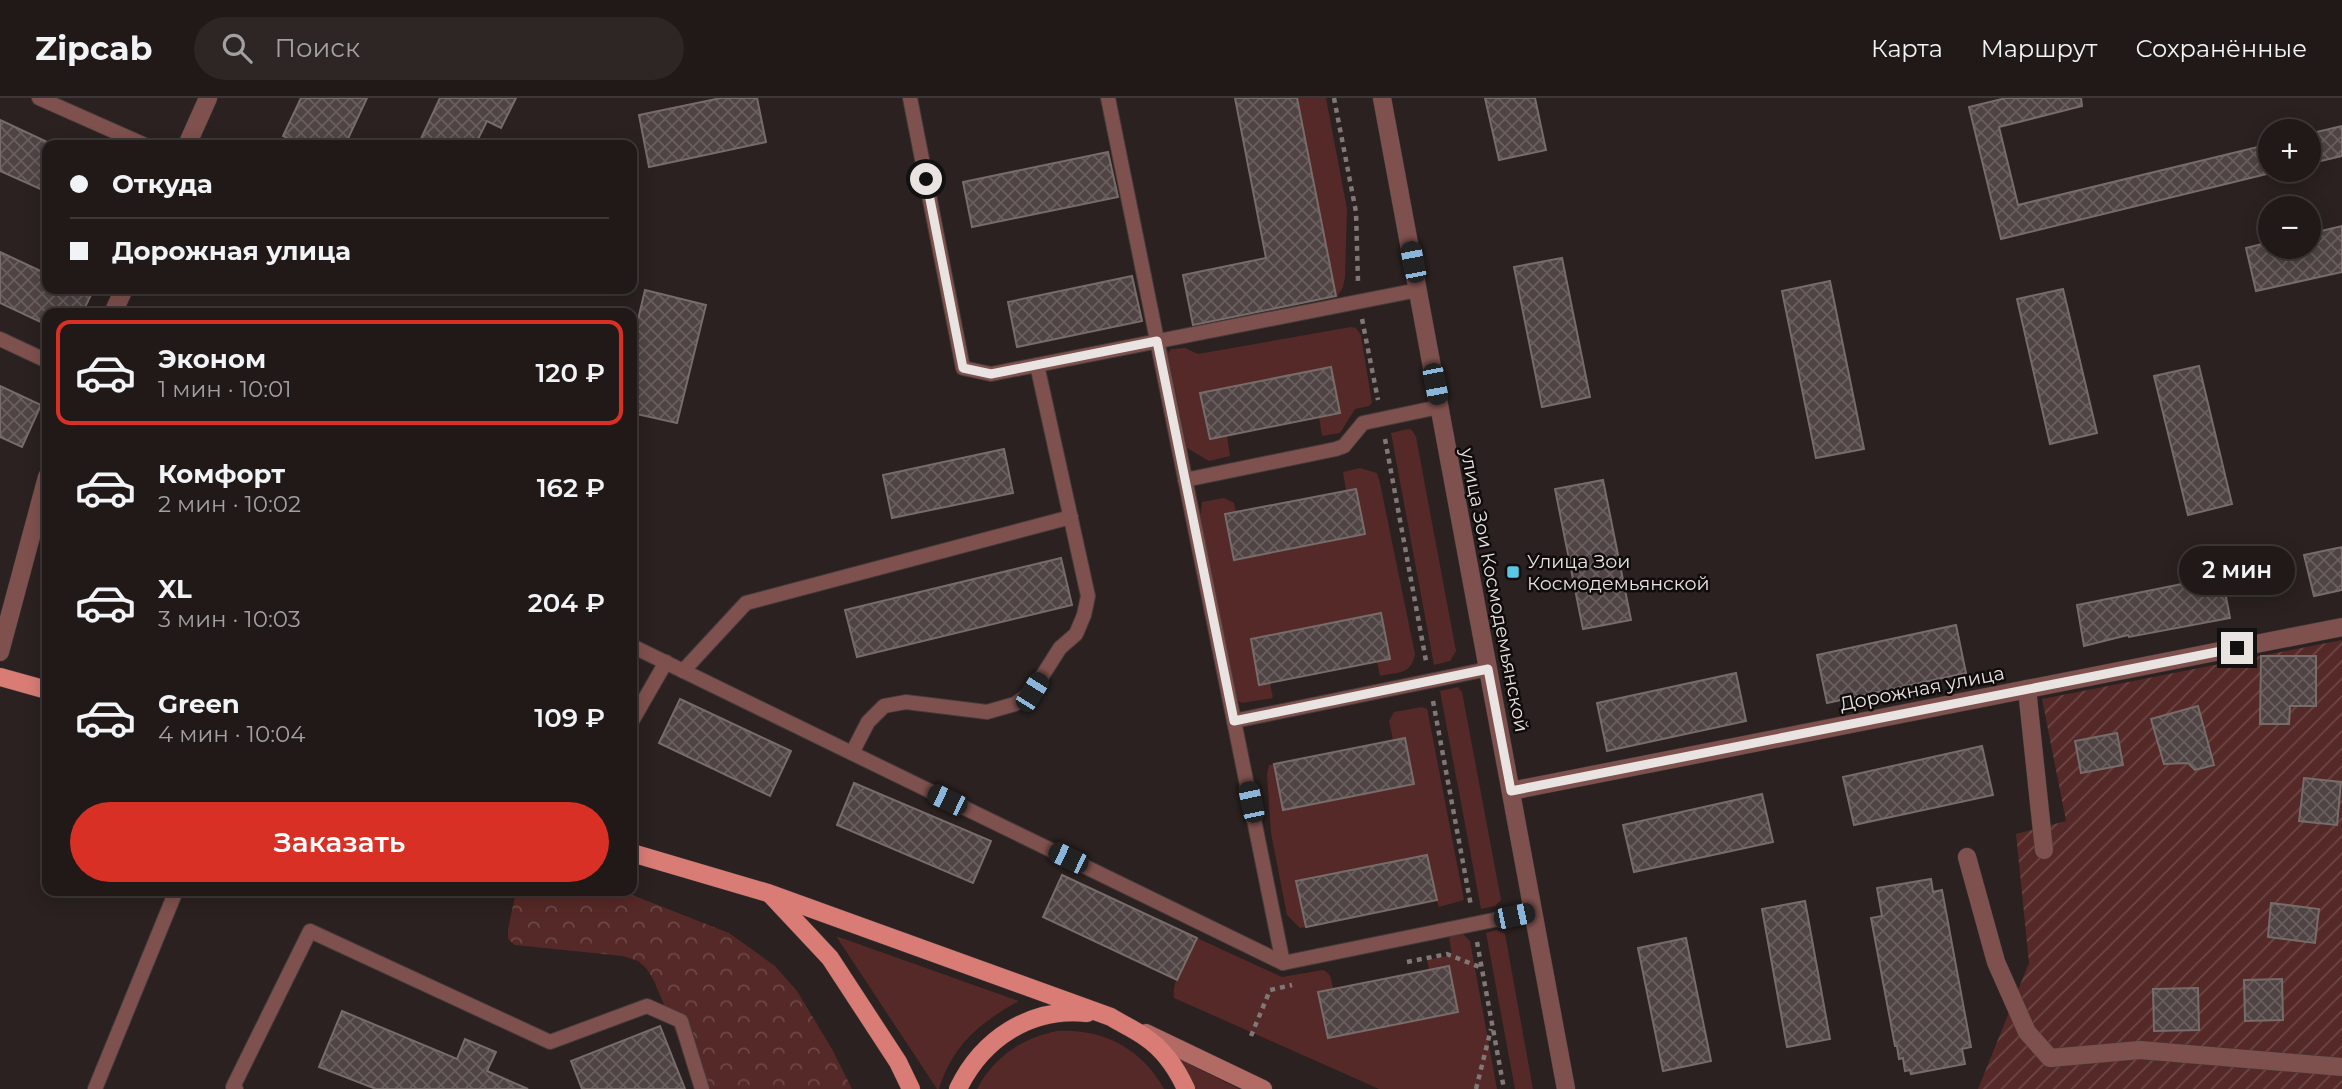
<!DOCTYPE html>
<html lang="ru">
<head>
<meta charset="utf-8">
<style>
  :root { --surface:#201918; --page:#2d2625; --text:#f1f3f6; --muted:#a2a0a2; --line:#3d3837; --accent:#d93025 }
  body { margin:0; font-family:Montserrat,sans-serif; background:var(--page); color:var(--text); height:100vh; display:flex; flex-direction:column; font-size:26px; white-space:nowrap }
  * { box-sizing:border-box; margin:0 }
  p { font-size:23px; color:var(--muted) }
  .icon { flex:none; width:38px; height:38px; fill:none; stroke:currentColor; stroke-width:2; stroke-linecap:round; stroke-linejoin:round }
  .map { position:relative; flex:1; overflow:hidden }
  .details { position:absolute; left:42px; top:210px; width:595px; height:588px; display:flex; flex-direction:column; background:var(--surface); border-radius:14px; box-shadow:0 4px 18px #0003,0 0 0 2px var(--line) }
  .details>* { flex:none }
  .hud { position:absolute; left:42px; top:42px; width:595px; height:154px; border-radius:14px; box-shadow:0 4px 18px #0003,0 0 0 2px var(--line); display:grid; align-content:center; height:154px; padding:0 28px; background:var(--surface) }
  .tools { position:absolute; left:2258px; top:21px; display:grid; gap:14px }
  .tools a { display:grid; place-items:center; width:63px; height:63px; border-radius:50%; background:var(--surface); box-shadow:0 4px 18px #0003,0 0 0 2px var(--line); font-size:35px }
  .end { position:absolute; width:32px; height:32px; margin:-16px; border:9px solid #e9e3e2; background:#111; box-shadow:0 0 0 4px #111 }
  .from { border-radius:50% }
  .bubble { position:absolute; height:49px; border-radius:24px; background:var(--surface); box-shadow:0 4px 18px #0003,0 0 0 2px var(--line); font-size:23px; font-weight:600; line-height:49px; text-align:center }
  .car { position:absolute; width:21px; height:42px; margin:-21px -10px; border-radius:9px; box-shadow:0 0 5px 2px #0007; background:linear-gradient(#222 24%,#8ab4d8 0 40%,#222 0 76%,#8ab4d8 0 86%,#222 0) }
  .hud b { display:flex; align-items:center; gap:24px; height:66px; font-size:26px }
  .hud b+b { border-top:2px solid var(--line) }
  .hud i { width:18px; height:18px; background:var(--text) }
  ul { padding:12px 0 0; list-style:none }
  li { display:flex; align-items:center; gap:21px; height:105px; margin:0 14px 10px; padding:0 14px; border:4px solid transparent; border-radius:14px }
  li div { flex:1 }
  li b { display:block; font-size:26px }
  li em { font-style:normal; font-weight:600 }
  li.selected { border-color:var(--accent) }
  li>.icon { width:63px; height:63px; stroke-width:1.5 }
  .cta { display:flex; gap:14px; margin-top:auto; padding:14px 28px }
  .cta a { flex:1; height:80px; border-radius:42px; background:var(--accent); color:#fff; font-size:28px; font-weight:600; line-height:80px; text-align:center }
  header { display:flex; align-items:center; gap:42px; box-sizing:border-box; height:98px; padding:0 35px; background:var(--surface); border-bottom:2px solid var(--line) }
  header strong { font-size:33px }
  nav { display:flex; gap:38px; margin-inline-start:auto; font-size:24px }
  .search { width:490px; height:63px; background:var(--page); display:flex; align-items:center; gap:18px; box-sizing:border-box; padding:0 24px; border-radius:38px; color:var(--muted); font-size:26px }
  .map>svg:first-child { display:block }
  .grass { fill:#552927 }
  .forest { fill:url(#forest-crowns) }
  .garden { fill:url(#garden-furrows) }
  .building { fill:url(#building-cross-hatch); stroke:#786c6b; stroke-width:2 }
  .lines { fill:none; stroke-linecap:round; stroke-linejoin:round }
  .service-casing { stroke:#453c3b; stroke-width:16 }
  .minor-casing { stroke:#453c3b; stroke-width:19 }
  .tertiary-casing { stroke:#453c3b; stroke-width:19 }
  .secondary-casing { stroke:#453c3b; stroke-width:19 }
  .primary-casing { stroke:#453c3b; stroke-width:19 }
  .path { stroke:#7f7877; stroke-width:4.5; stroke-dasharray:5 5; stroke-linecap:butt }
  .service { stroke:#7f514e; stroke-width:14 }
  .minor { stroke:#7f514e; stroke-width:18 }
  .tertiary { stroke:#7f514e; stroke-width:18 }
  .secondary { stroke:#b26a65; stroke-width:18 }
  .primary { stroke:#da7c76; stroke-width:18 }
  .route { stroke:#e9e3e2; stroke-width:9 }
  .poi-dot { fill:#58c8e4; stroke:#100c0b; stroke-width:2.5 }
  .labels { text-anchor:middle; stroke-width:5; stroke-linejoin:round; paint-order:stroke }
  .poi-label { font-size:19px; fill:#e9e3e2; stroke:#100c0b; text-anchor:start }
  .street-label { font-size:19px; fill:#e9e3e2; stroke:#100c0b }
</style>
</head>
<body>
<header>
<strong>Zipcab</strong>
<div class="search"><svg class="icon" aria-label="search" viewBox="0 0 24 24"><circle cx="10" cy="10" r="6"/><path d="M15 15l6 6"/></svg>Поиск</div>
<nav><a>Карта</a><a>Маршрут</a><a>Сохранённые</a></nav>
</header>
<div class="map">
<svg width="2342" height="991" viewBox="0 0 2342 991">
  <defs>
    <pattern id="forest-crowns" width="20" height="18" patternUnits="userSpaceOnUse" patternTransform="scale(1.75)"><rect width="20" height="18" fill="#552927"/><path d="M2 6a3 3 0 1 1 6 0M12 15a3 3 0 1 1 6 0" fill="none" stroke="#6d4846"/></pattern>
    <pattern id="garden-furrows" width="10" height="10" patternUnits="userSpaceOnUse" patternTransform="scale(1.75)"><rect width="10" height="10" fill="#552927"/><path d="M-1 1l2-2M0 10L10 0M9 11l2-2" fill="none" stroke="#6d4846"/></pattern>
    <pattern id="building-cross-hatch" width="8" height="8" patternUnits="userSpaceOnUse" patternTransform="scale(1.75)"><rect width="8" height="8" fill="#4f4443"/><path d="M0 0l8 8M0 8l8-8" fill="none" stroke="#685f5e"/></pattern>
  </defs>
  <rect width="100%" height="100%" fill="#2a2120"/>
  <g class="grass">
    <polygon points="1297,0 1326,0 1347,111 1345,179 1343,189 1337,199"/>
    <polygon points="1351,229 1356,230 1361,237 1372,305 1369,308 1355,311 1340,335 1322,338 1319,319 1340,314 1331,269 1201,295 1210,340 1227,337 1230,358 1209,363 1187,350 1168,256 1171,251 1185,250 1198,256"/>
    <polygon points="1408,331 1412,332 1416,339 1456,553 1450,563 1434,567 1391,335"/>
    <path d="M1360,370l17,5 3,10 35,171c-4,21 -17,18 -35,22l-3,-14 13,-3 -9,-46 -130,26 8,46 11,-2 3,15 -31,5 -5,-3 -2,-7 -35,-176 2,-15 22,-4 10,5 2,9 -11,3 10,45 130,-26 -9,-45 -10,1 -3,-18z"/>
    <polygon points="1458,589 1462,594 1501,802 1495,808 1481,811 1440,593"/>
    <polygon points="1422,609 1427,611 1428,615 1464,802 1439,809 1438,807 1427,757 1296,783 1305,829 1300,830 1287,817 1271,735 1267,676 1269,667 1274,666 1284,712 1414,686 1405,640 1393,642 1389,623 1394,614"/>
    <polygon points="1497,832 1505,836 1533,991 1515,991 1486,835"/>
    <path d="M1463,836l7,7 27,148h-118l-205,-91c-3,-19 15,-43 23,-60l85,39 41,-7c8,3 9,10 10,19l-15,4 10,45 130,-26 -9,-45 -20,3 -2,-10 25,-5 -3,-18z"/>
    <path d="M836,838l183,65c-40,22 -66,44 -80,88h-2z"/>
    <path d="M1057,933c46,-3 85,18 107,58h-187c17,-32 45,-51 80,-58z"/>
    <polygon points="1179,961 1239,991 1194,991"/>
  </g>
  <polygon class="forest" points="516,793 622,793 729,835 775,868 797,893 832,951 852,991 700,991 654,883 647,871 638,863 623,858 515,847 508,841 508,832"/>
  <polygon class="garden" points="2342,542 2342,991 1978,991 2029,865 2016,736 2066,723 2042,601"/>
  <g class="building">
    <polygon points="301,0 367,0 345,47 303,47 283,38"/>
    <polygon points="440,0 516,0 501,30 487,23 475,47 418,47"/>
    <polygon points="721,0 757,0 766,44 649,69 639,17"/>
    <polygon points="1235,0 1297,0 1336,198 1193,227 1183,177 1266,160"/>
    <polygon points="1485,0 1535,0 1546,52 1499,62"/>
    <polygon points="2006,0 2081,0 2082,8 1999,29 2018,107 2270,46 2270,72 2283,72 2001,141 1969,9"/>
    <polygon points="0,22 47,44 47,94 0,73"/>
    <polygon points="2342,28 2342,58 2308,66 2308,36"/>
    <polygon points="1108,54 1118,99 972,129 963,84"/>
    <polygon points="2342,128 2342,174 2256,193 2246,150 2270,144 2270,149 2308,149 2308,136"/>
    <polygon points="0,154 47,176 47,191 78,191 91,197 82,215 47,215 47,227 0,205"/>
    <polygon points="1562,160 1590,299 1542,309 1514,169"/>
    <polygon points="1132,178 1142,223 1017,249 1008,204"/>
    <polygon points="1830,183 1864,351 1816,360 1782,193"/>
    <polygon points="2063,191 2097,335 2050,346 2017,201"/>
    <polygon points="645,192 706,207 677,325 632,315 632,247"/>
    <polygon points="2199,268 2232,406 2188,417 2154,278"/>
    <polygon points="1331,269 1340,315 1210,341 1200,295"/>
    <polygon points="0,288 41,307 22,349 0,339"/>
    <polygon points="1004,351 1013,395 892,420 883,377"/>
    <polygon points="1603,382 1631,522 1583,531 1555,391"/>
    <polygon points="1356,391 1365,436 1234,462 1225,416"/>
    <polygon points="2342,449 2342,492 2314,498 2304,457"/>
    <polygon points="1061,460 1072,507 857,559 845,512"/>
    <polygon points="2222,478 2230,520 2129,539 2128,537 2084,548 2077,507"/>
    <polygon points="1381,515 1390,561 1259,587 1251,541"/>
    <polygon points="1956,527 1966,575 1827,605 1817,557"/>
    <polygon points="2261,558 2316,558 2316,608 2290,608 2289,626 2260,626"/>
    <polygon points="1736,575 1746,623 1607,653 1597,605"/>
    <polygon points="680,601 791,653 770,698 659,645"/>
    <polygon points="2198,608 2214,667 2195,672 2188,665 2164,666 2151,621"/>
    <polygon points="2117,635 2123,667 2081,675 2075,643"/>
    <polygon points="1405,640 1414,686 1283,712 1274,666"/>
    <polygon points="1982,648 1993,697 1854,727 1843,679"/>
    <polygon points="2304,680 2341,684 2337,727 2299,723"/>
    <polygon points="854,685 991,743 973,785 837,727"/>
    <polygon points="1762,696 1773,744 1634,774 1623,727"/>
    <polygon points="1427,757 1437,802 1306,829 1296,783"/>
    <polygon points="1062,777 1197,840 1177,882 1043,819"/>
    <polygon points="1931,781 1933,794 1942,792 1971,949 1962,951 1965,966 1911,976 1910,972 1905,973 1903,960 1899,961 1897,948 1895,948 1871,820 1882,818 1877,790"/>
    <polygon points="1805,803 1830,941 1787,949 1762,811"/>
    <polygon points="2271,805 2319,811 2315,845 2268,839"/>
    <polygon points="1686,840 1711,963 1663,973 1638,850"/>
    <polygon points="1449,868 1458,914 1328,940 1318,894"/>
    <polygon points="2282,881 2283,922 2245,923 2244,882"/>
    <polygon points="2198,890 2199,932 2154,933 2153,891"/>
    <polygon points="342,913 457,961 465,941 496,954 487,973 528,991 376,991 319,969"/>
    <polygon points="660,928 685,991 582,991 571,963"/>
  </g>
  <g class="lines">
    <defs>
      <g id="service">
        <polyline points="39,0 145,47"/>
        <polyline points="910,0 963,270 991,276 1418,192"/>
        <polyline points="1108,0 1283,865"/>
        <polyline points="0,241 47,263"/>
        <polyline points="1185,382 1336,351 1344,348 1363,325 1439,309"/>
        <polyline points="632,548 1283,865 1533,814"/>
        <polyline points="683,573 746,505 1071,419"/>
        <polyline points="632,623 666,564"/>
        <polyline points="1234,623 1488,571"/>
        <polyline points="852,655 868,624 884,608 906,604 987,614 1015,606 1032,594 1060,550 1076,536 1084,517 1088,498 1037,267"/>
        <polyline points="95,991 176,793"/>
        <polyline points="236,991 233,989 310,833 550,944 647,908 681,923 702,991"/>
      </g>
      <g id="minor">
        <polyline points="187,47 208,0"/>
        <polyline points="113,215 124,191"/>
        <polyline points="0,554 47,379"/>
        <polyline points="2027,591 2044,752"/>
        <polyline points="1511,693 2342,529"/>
        <polyline points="1967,759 1996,864 2027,934 2050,960 2140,952 2342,969"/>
      </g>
      <polyline id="tertiary" points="1382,0 1566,991"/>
      <polyline id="secondary" points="1146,935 1263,991"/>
      <g id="primary">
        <polyline points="0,579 47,592"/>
        <path d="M632,755l136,40 343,124c11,7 23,12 34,20 18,12 32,32 41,52"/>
        <polyline points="771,797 830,860 898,964 911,991"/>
        <path d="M958,991c24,-50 72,-82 129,-76"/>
      </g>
    </defs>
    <use href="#service" class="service-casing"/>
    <use href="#minor" class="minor-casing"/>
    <use href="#tertiary" class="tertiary-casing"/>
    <use href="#secondary" class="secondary-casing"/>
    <use href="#primary" class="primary-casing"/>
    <g class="path">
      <polyline points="1334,0 1356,114 1358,184"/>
      <polyline points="1362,221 1378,302"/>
      <polyline points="1385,341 1426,563"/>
      <polyline points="1433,603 1471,808"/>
      <polyline points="1477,844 1504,991"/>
      <polyline points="1407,864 1447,856 1482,870"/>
      <polyline points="1251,938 1270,892 1292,887"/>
      <polyline points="1476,991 1491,931"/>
    </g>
    <use href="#service" class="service"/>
    <use href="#minor" class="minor"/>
    <use href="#tertiary" class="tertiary"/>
    <use href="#secondary" class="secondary"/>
    <use href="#primary" class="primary"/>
  </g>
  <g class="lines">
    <polyline class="route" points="926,81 963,270 991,276 1157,243 1234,623 1488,571 1511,693 2237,550"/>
  </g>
  <rect class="poi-dot" x="1506" y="467" width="14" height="14" rx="3.5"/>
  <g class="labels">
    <g class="poi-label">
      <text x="1527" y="470">Улица Зои<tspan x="1527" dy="22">Космодемьянской</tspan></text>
    </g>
    <g class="street-label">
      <text transform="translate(1495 492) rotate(79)" y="7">улица Зои Космодемьянской</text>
      <text transform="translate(1922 590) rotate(-11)" y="7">Дорожная улица</text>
    </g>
  </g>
</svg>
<div class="tools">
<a>+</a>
<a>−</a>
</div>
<i class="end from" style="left:926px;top:81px"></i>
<i class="end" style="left:2237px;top:550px"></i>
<div class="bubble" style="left:2179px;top:448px;width:116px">2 мин</div>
<i class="car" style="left:1413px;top:164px;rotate:349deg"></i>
<i class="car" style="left:1435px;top:286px;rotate:169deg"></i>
<i class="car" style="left:1032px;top:594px;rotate:32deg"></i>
<i class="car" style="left:947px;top:702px;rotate:296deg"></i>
<i class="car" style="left:1251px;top:704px;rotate:348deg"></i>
<i class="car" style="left:1068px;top:760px;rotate:296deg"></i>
<i class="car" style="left:1514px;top:818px;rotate:78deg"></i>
<div class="hud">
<b><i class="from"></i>Откуда</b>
<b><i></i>Дорожная улица</b>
</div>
<section class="details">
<ul>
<li class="selected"><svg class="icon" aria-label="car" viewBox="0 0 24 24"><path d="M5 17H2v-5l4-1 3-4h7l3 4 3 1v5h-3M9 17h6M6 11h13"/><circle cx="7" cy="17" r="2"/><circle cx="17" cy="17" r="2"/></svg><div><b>Эконом</b><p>1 мин · 10:01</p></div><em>120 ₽</em></li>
<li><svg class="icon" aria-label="car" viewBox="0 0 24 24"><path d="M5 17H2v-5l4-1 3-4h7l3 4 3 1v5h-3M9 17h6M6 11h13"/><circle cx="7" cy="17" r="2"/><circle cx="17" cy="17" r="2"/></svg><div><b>Комфорт</b><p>2 мин · 10:02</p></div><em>162 ₽</em></li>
<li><svg class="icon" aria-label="car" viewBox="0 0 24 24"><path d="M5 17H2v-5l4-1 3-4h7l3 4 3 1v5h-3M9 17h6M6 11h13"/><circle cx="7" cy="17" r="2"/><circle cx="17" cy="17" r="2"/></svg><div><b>XL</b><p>3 мин · 10:03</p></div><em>204 ₽</em></li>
<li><svg class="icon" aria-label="car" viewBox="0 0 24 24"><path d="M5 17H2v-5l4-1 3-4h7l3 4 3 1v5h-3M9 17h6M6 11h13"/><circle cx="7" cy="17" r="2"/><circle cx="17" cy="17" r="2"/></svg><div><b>Green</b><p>4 мин · 10:04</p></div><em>109 ₽</em></li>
</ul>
<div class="cta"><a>Заказать</a></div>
</section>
</div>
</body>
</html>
